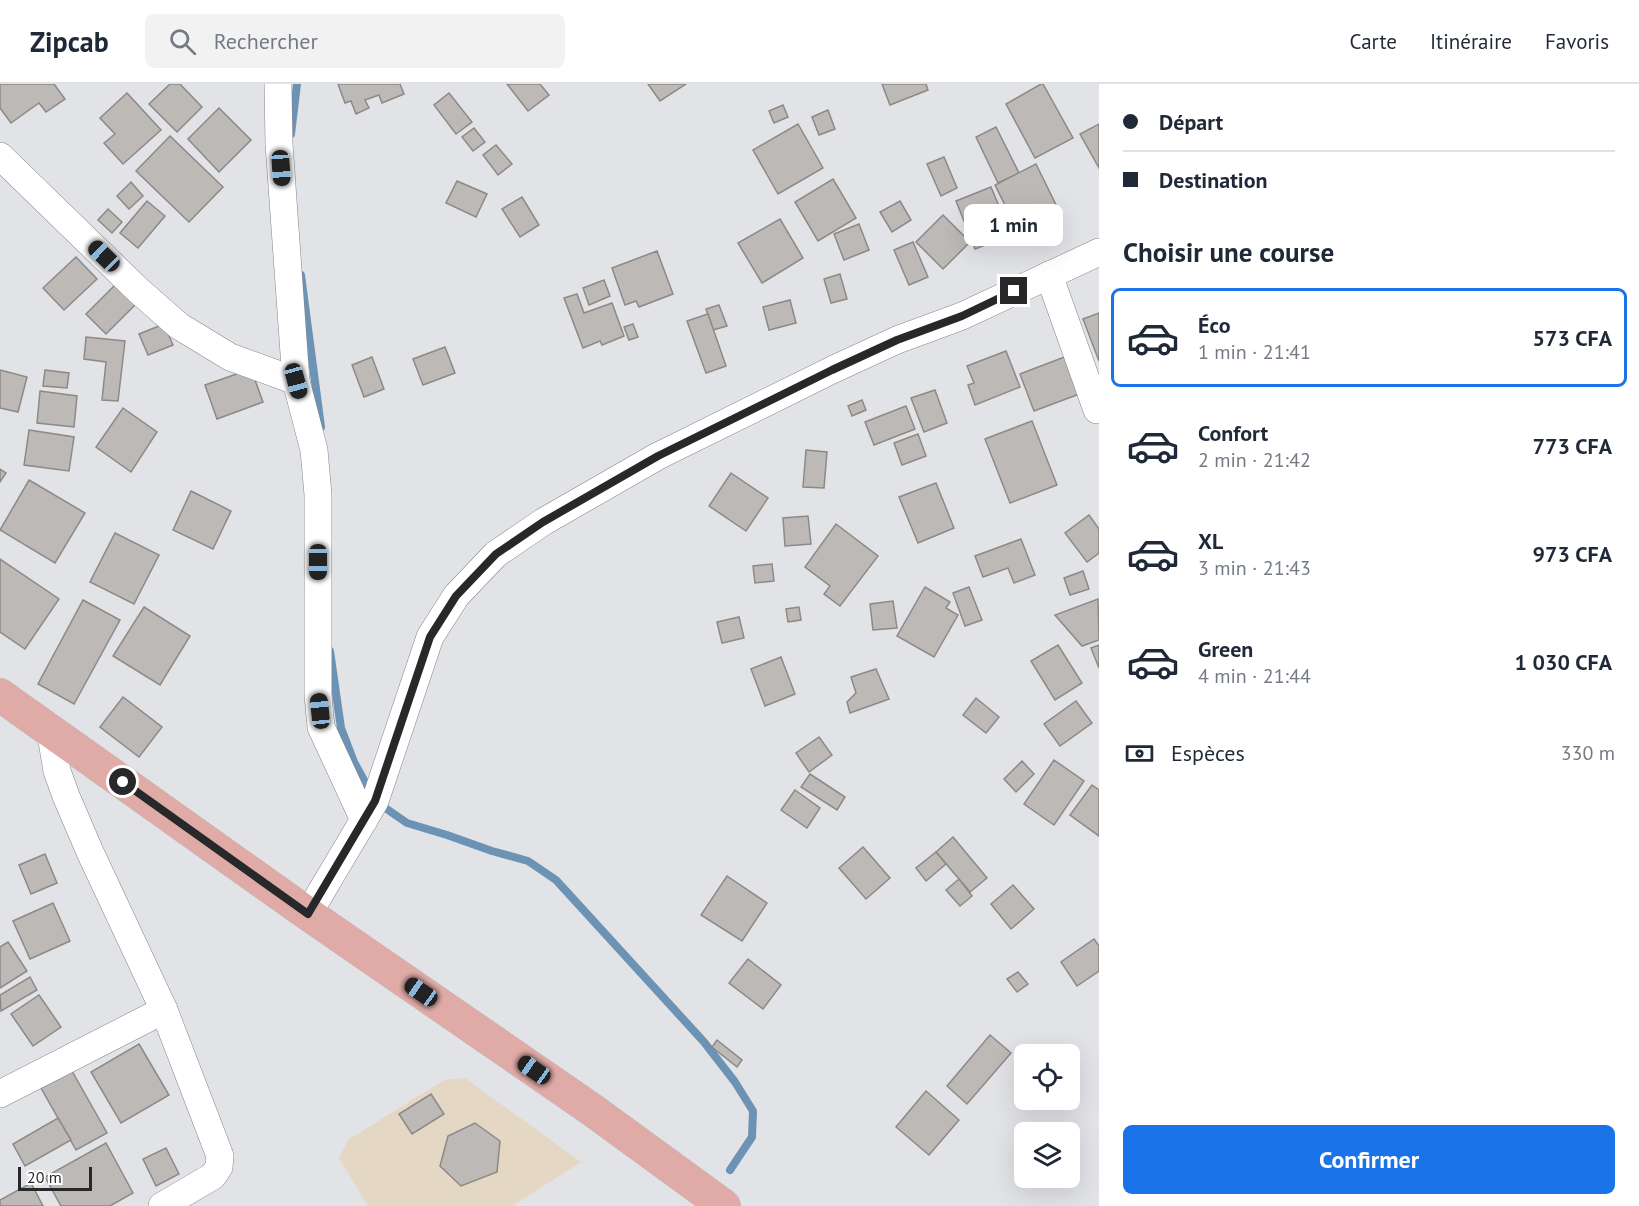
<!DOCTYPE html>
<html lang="fr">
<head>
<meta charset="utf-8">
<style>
  :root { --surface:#fff; --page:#f2f2f3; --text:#1f2937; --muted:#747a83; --line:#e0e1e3; --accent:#1a73e8 }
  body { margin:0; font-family:"PT Sans",sans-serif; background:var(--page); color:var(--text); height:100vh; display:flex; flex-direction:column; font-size:22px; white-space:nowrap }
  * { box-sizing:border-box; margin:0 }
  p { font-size:20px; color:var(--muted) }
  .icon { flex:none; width:33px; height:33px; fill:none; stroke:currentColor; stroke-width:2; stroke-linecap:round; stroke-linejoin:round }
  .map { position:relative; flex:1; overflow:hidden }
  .side { display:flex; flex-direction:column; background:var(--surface); width:540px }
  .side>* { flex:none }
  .guide { display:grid; align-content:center; height:132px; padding:0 24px; background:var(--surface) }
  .buttons { position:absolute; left:1014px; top:960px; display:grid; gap:12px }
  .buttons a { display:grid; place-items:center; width:66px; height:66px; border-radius:9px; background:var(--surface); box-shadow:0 6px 24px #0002; font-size:30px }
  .scale { position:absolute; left:18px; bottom:15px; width:74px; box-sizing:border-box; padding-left:6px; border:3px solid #272829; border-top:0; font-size:16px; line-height:21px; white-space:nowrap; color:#272829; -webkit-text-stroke:4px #fff; paint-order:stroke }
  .end { position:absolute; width:27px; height:27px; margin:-14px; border:8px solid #272829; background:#fff; box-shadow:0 0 0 3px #fff }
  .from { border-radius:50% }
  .bubble { position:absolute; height:42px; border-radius:9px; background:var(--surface); box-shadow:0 6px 24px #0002; font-size:20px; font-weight:800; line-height:42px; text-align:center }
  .car { position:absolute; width:18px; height:36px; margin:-18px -9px; border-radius:8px; box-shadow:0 0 4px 2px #0007; background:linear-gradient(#222 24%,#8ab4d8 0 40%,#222 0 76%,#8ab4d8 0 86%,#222 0) }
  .guide b { display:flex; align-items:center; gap:21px; height:57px; font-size:22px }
  .guide b+b { border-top:2px solid var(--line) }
  .guide i { width:15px; height:15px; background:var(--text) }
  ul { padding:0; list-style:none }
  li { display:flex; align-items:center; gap:18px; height:99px; margin:0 12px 9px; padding:0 12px; border:3px solid transparent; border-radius:9px }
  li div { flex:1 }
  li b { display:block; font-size:22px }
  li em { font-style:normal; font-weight:800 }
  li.current { border-color:var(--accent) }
  li>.icon { width:54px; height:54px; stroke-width:1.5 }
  h2 { padding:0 24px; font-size:27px; line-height:72px }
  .pay { display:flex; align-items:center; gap:15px; height:66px; padding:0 24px; font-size:22px }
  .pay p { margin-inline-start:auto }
  .primary-button { display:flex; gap:12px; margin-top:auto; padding:12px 24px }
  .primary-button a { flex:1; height:69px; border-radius:9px; background:var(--accent); color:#fff; font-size:24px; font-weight:800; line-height:69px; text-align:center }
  header { display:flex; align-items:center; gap:36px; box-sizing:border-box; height:84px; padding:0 30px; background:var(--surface); border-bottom:2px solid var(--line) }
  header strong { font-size:28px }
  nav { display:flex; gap:33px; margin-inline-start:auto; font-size:21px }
  .search { width:420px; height:54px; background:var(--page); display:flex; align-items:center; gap:15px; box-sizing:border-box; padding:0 21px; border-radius:9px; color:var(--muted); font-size:22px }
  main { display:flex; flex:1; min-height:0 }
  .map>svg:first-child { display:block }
  .education { fill:#e4d7c4 }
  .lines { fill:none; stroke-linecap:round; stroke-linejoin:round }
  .stream { stroke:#6c92b4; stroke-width:8 }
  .building { fill:#bcb9b6; stroke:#8c8986; stroke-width:1.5 }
  .street-casing { stroke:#85868a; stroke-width:28 }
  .primary-casing { stroke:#bebebf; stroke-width:34 }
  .street { stroke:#fff; stroke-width:27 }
  .primary { stroke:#e0aaa6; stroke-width:33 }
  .route { stroke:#272829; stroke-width:8 }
</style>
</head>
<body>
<header>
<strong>Zipcab</strong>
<div class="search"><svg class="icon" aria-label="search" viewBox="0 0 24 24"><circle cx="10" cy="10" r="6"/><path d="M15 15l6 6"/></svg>Rechercher</div>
<nav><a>Carte</a><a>Itinéraire</a><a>Favoris</a></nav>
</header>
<main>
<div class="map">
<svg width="1099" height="1122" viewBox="0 0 1099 1122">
  <rect width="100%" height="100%" fill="#e2e3e7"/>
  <polygon class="education" points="465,994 581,1078 512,1122 368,1122 339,1074 348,1056 444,996"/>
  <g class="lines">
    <g class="stream">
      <polyline points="291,50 297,0"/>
      <polyline points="301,191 321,343"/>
      <polyline points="330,567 341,644 354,678 371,709"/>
      <polyline points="378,719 407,739 447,751 492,767 528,777 556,796 704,958 735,998 753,1027 752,1053 730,1086"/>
    </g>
  </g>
  <g class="building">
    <polygon points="0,0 54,0 65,15 46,28 39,19 11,39 0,24"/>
    <polygon points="170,0 180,0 202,23 177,48 149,20"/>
    <polygon points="338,0 400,0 404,10 382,19 379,11 365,16 369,24 356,30 351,17 345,19"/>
    <polygon points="507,0 540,0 549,11 528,27"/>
    <polygon points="648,0 686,0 660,17"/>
    <polygon points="882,0 926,0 928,6 890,21"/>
    <polygon points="1041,0 1043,0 1073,54 1035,74 1006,20"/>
    <polygon points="127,9 161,46 123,80 104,59 115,50 100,34"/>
    <polygon points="449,9 472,38 456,50 434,21"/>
    <polygon points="783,21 788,33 774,39 769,27"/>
    <polygon points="219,24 251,56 219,88 188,55"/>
    <polygon points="828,26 835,45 819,51 812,33"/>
    <polygon points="798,40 823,84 778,110 753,66"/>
    <polygon points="1099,40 1099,84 1080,50"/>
    <polygon points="996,43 1019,89 998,99 976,53"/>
    <polygon points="474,44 485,58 473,67 462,53"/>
    <polygon points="170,52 223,103 189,138 136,87"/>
    <polygon points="496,61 512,80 498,91 483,71"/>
    <polygon points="944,73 957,104 941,112 927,80"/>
    <polygon points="1036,80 1060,129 1019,149 995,101"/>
    <polygon points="833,95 856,134 818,157 795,118"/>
    <polygon points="457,97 487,110 476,133 446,119"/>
    <polygon points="131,98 143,112 129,125 117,112"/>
    <polygon points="991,103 1011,151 975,165 956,117"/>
    <polygon points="522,113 539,141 520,153 502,125"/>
    <polygon points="147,117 165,132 138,164 120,149"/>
    <polygon points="900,117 911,136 892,148 880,128"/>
    <polygon points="108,125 122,138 112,149 98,136"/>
    <polygon points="943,131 970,158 943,185 916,158"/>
    <polygon points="780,135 803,174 762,199 738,159"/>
    <polygon points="859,140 869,166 844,176 834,150"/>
    <polygon points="913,158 928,193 909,201 894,166"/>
    <polygon points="657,167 673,210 639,223 636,217 625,221 612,184"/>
    <polygon points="76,173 97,195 64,226 43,204"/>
    <polygon points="840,190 847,215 831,219 824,195"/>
    <polygon points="122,194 142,214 106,250 86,230"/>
    <polygon points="604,196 610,212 589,221 583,204"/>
    <polygon points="577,210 584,229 612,219 624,252 602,261 600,257 583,264 564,214"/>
    <polygon points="790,216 796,239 769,246 763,223"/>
    <polygon points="719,221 727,242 713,246 706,225"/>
    <polygon points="1099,229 1099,277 1083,235"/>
    <polygon points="708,230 726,282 706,289 687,237"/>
    <polygon points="164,240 173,261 148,271 139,250"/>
    <polygon points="633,240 638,253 629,256 624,243"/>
    <polygon points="86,253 125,257 118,317 102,316 106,278 84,275"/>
    <polygon points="445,263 455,289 423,301 413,275"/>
    <polygon points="1006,267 1020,303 975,321 968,301 974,299 967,282"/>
    <polygon points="1067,272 1082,309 1034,327 1020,290"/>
    <polygon points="372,273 384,305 364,313 352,281"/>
    <polygon points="251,285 263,318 217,335 205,301"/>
    <polygon points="0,286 27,293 18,328 0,324"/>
    <polygon points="45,286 69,289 67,304 43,302"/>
    <polygon points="935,306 947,339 924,348 911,314"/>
    <polygon points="40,307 77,312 74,343 37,339"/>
    <polygon points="862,316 866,326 852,332 848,322"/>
    <polygon points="906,322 915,345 874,361 865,338"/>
    <polygon points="123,324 157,348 131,388 96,363"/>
    <polygon points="1032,337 1057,401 1010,419 985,355"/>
    <polygon points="29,346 74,353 69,387 24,381"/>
    <polygon points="918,350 926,372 902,381 894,359"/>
    <polygon points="806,366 827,368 824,404 803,403"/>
    <polygon points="0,385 6,389 0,398"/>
    <polygon points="731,389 768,414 746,447 709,422"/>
    <polygon points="29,396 85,429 55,479 0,446"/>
    <polygon points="936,399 954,444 918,459 899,413"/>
    <polygon points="191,407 231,427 213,465 173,446"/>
    <polygon points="1089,431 1099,445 1099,469 1087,478 1065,449"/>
    <polygon points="808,432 811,460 785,462 783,434"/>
    <polygon points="836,440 878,472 840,522 824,510 830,502 805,483"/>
    <polygon points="115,449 159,471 134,520 90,498"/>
    <polygon points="1021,455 1035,491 1014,499 1008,484 983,493 975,472"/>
    <polygon points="0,475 59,515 25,565 0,548"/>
    <polygon points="772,480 774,497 755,499 753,482"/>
    <polygon points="1083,487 1089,505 1070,511 1064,494"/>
    <polygon points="925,503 950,518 946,524 958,531 934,573 897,552"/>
    <polygon points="969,503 982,536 965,542 953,509"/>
    <polygon points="1098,515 1099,556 1082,562 1055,531"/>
    <polygon points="83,516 120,536 74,620 38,600"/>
    <polygon points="893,517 897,544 873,546 870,520"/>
    <polygon points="144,523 190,552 160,601 113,572"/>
    <polygon points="799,523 801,536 788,538 786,525"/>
    <polygon points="739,533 744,554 722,559 717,538"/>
    <polygon points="1058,561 1082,599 1055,616 1031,577"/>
    <polygon points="1099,561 1099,584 1091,564"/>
    <polygon points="781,573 795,610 765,622 751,585"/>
    <polygon points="876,585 889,615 850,629 847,618 856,609 851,593"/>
    <polygon points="123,613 162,643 139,673 100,643"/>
    <polygon points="976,614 999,633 986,649 963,631"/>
    <polygon points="1076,617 1092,639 1060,662 1044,640"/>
    <polygon points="819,653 832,671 809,688 796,669"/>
    <polygon points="1054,676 1084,697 1054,741 1024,720"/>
    <polygon points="1022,677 1034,690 1016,708 1004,695"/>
    <polygon points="810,690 845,713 837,726 801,703"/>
    <polygon points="1092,701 1099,706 1099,752 1070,731"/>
    <polygon points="795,706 820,724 807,744 781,726"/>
    <polygon points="953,753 987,794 970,808 936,768"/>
    <polygon points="863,763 890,794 866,815 839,784"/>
    <polygon points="936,768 946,780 926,797 916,784"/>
    <polygon points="45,770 57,799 31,810 19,781"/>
    <polygon points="727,792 767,819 742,857 701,831"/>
    <polygon points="959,795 972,812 960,822 946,806"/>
    <polygon points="1013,801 1034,825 1011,845 991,820"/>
    <polygon points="53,819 70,857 30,875 13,837"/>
    <polygon points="1094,855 1099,862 1099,887 1077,902 1061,878"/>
    <polygon points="8,858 27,887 0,904 0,863"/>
    <polygon points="748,875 781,901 763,925 729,899"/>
    <polygon points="1018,888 1028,900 1017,908 1007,895"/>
    <polygon points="30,893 37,906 1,927 0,911"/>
    <polygon points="39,911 61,943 33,962 11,930"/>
    <polygon points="990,951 1011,969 967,1020 947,1002"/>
    <polygon points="717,956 742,976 737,983 712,963"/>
    <polygon points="139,960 169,1011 121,1039 91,988"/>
    <polygon points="72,987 107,1049 76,1066 41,1004"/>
    <polygon points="926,1007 959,1036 929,1071 896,1043"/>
    <polygon points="431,1010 444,1030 412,1050 399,1030"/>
    <polygon points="58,1034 71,1056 25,1082 13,1060"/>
    <polygon points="475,1039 500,1057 497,1088 461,1102 440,1082 448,1052"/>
    <polygon points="106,1059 133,1109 110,1122 61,1122 45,1093"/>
    <polygon points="166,1064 179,1090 156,1102 143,1075"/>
    <polygon points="31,1099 43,1122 0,1122 0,1116"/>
  </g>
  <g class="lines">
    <defs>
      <g id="street">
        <polyline points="278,0 279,60 296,297 314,366 318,411 318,611 321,643 364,736"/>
        <polyline points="0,72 138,206 179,242 230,273 296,297"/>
        <polyline points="1049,191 1097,326"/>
        <polyline points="50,645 57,687 66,712 90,768 164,926 220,1072 219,1083 213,1092 162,1122"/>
        <polyline points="308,830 375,717 430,553 456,512 496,470 543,438 658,372 832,286 897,256 962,232 1099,168"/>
        <polyline points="0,1010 164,926"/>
      </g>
      <polyline id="primary" points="0,611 308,830 591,1025 724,1122"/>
    </defs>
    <use href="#street" class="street-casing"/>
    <use href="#primary" class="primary-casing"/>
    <use href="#street" class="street"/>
    <use href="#primary" class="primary"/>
  </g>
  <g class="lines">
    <polyline class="route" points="123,698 308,830 375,717 430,553 456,512 496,470 543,438 658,372 832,286 897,256 962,232 1014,207"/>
  </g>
</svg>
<div class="buttons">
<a><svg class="icon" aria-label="locate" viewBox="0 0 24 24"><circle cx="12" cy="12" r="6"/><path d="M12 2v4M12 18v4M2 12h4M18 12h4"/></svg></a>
<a><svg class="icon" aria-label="layers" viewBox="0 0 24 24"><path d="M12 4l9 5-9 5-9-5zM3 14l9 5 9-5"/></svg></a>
</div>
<div class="scale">20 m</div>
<i class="end from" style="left:123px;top:698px"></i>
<i class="end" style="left:1014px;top:207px"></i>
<div class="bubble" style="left:964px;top:120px;width:99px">1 min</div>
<i class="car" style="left:281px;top:84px;rotate:176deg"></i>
<i class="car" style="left:104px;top:172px;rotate:314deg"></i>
<i class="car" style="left:296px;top:297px;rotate:165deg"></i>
<i class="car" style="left:318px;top:478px;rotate:180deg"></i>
<i class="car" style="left:320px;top:627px;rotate:354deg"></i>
<i class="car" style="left:421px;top:908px;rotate:305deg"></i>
<i class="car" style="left:534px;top:986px;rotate:305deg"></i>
</div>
<section class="side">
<div class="guide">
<b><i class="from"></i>Départ</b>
<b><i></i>Destination</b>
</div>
<h2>Choisir une course</h2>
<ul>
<li class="current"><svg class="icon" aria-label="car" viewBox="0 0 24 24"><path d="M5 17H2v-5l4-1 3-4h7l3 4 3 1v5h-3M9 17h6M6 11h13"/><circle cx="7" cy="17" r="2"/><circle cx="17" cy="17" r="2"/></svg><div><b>Éco</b><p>1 min · 21:41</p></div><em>573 CFA</em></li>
<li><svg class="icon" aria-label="car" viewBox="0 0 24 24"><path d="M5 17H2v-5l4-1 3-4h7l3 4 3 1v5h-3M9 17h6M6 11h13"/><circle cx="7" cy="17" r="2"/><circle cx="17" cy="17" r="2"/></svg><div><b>Confort</b><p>2 min · 21:42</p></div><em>773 CFA</em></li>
<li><svg class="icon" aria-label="car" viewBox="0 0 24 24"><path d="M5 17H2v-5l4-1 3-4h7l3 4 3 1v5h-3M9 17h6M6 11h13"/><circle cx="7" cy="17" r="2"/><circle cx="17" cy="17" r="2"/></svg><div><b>XL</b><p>3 min · 21:43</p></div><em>973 CFA</em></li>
<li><svg class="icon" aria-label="car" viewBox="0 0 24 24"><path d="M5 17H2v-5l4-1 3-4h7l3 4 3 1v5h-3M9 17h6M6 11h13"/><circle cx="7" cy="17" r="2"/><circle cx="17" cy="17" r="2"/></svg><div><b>Green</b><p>4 min · 21:44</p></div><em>1 030 CFA</em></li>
</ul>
<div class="pay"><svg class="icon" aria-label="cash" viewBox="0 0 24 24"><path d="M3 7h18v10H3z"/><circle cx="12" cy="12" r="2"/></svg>Espèces<p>330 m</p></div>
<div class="primary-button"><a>Confirmer</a></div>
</section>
</main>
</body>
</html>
